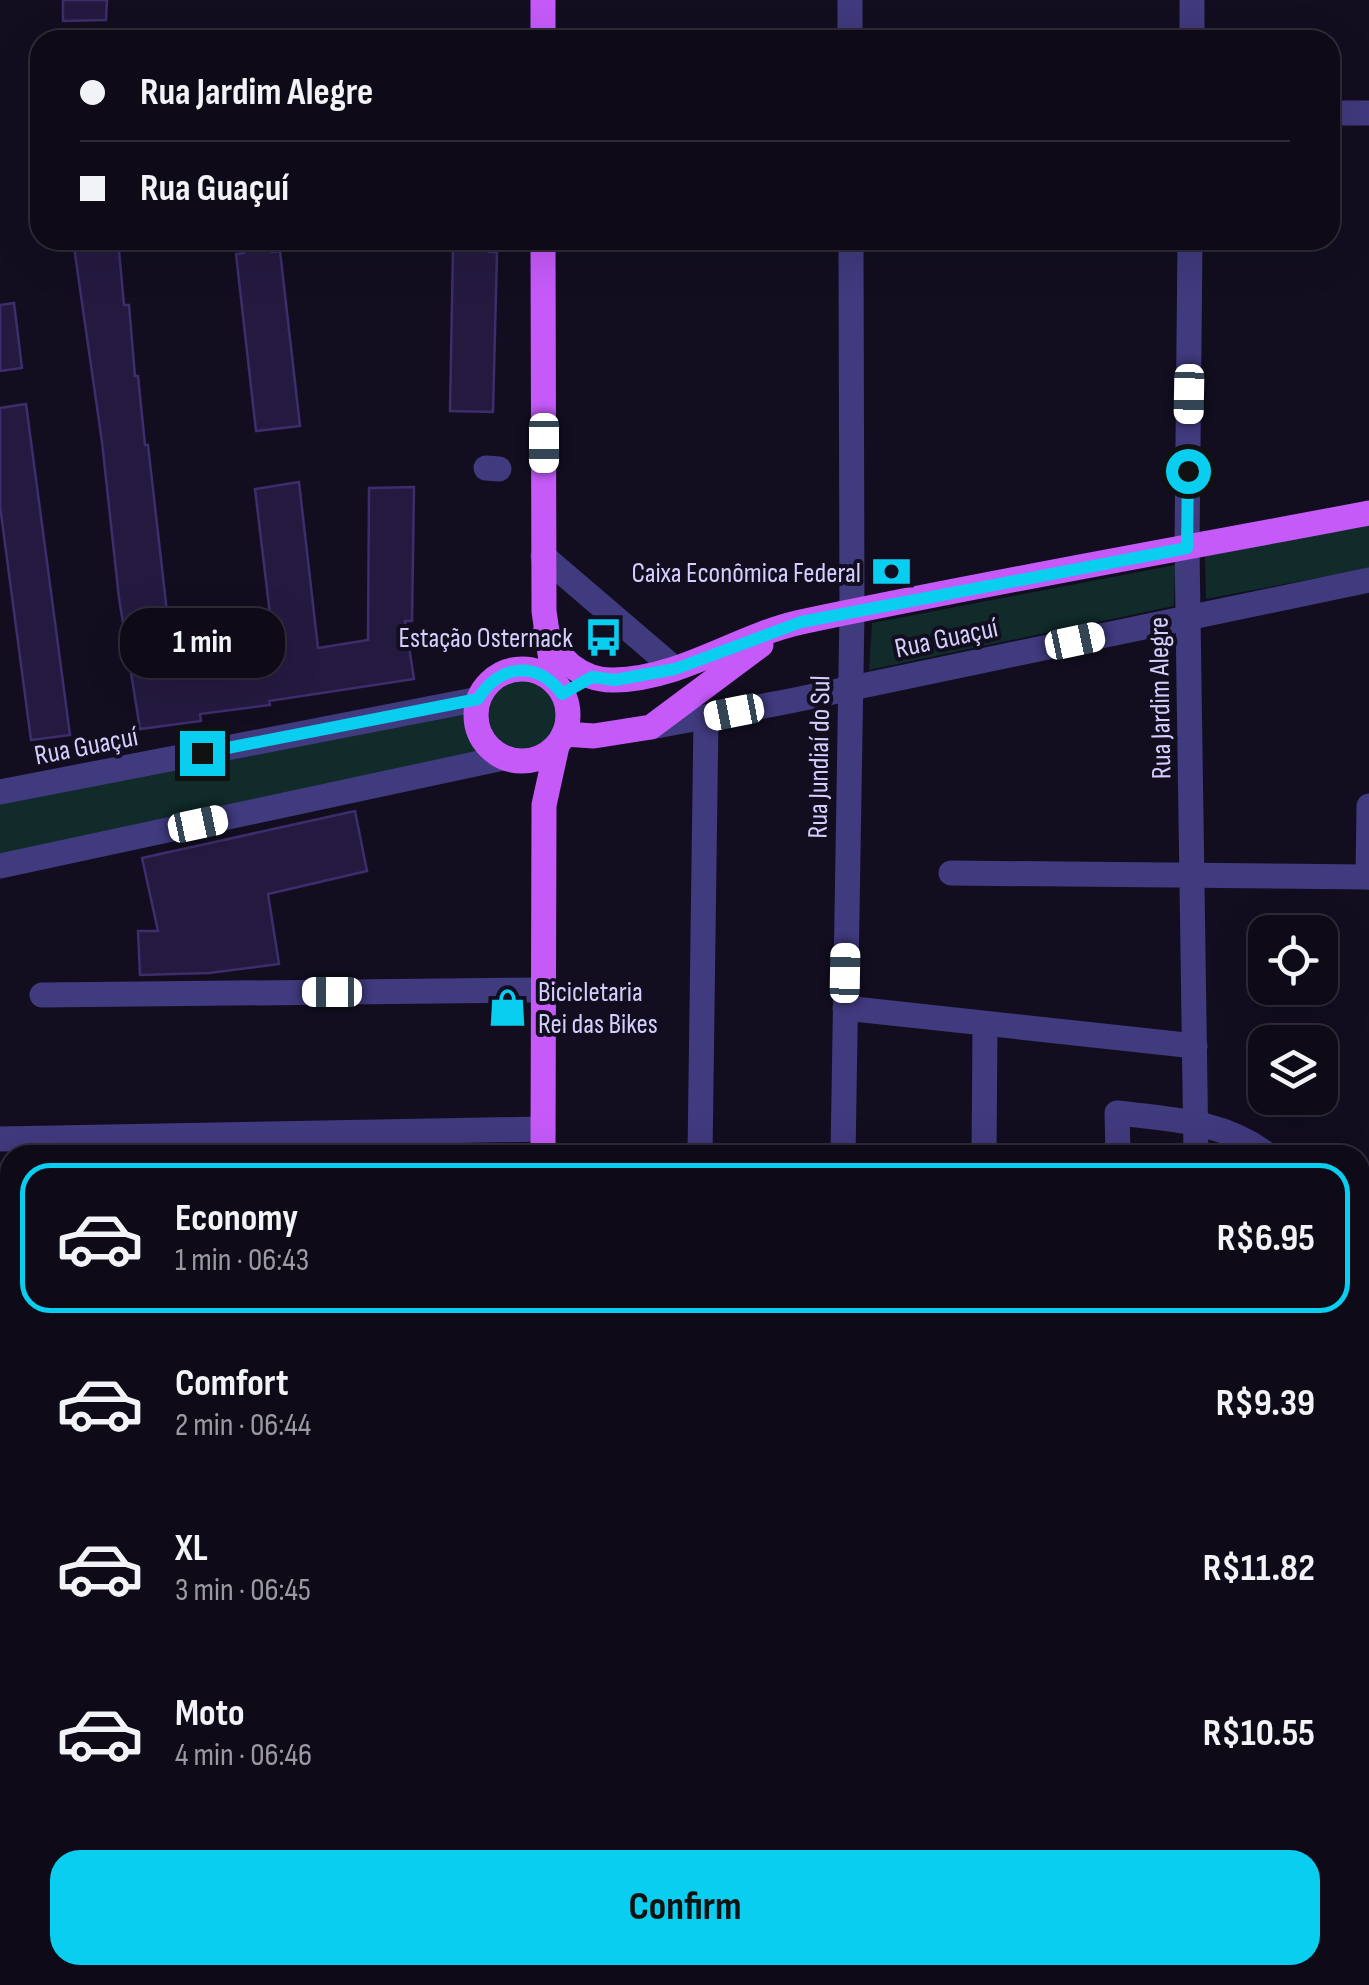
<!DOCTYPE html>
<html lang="en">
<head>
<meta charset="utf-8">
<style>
  :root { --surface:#0e0a18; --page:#1c1825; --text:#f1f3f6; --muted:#9b9aa2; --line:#2e2b37; --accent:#09ceef }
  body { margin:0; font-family:"Sofia Sans Condensed",sans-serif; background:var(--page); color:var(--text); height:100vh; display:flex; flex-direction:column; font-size:38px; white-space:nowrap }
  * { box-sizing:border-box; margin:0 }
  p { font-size:32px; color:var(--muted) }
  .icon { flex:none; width:55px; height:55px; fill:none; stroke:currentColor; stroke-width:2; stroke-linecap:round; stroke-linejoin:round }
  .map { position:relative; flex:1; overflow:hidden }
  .sheet { position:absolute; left:0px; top:1145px; width:1370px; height:840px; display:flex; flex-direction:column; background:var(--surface); border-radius:30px 30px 0 0; box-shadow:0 10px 40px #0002,0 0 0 2px var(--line) }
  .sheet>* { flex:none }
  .hud { position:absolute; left:30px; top:30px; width:1310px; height:220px; border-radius:30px; box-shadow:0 10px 40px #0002,0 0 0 2px var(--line); display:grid; align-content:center; height:220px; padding:0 50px; background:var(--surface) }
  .fabs { position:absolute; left:1248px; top:915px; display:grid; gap:20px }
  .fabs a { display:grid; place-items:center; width:90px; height:90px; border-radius:20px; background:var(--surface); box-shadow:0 10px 40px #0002,0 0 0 2px var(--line); font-size:50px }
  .end { position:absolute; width:45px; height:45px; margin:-22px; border:12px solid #09ceef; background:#111; box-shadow:0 0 0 5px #111 }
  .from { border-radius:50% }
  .bubble { position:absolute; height:70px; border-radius:30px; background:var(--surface); box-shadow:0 10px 40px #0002,0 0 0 2px var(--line); font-size:32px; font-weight:700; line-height:70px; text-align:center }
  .car { position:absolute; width:30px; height:60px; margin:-30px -15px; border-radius:12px; box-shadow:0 0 8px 2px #0007; background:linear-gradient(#fff 24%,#345 0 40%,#fff 0 76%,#345 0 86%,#fff 0) }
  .hud b { display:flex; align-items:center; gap:35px; height:95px; font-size:38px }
  .hud b+b { border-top:2px solid var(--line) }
  .hud i { width:25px; height:25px; background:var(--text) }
  ul { padding:18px 0 0; list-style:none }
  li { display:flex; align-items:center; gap:30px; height:150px; margin:0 20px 15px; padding:0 30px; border:5px solid transparent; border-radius:30px }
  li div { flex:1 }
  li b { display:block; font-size:38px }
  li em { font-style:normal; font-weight:700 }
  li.selected { border-color:var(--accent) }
  li>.icon { width:90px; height:90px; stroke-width:1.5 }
  .primary-button { display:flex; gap:20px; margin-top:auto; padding:20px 50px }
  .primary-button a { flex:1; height:115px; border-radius:30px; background:var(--accent); color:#111; font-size:40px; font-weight:700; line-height:115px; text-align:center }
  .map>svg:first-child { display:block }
  .green { fill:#112a2a }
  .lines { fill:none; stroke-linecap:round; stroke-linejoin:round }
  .river { stroke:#0d1e40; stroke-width:35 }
  .building { fill:#241a40; stroke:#3d2d6c; stroke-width:2.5 }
  .minor { stroke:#403a7e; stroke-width:25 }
  .major { stroke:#c55af9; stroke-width:25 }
  .route { stroke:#09ceef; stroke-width:12 }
  .labels { text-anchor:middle; stroke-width:8; stroke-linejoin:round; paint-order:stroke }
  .poi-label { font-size:28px; fill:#d6cffd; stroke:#120e20; text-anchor:end }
  .street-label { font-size:28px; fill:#d6cffd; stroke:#120e20 }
</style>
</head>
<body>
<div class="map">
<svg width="1369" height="1985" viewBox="0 0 1369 1985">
  <rect width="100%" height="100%" fill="#120e20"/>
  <g class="green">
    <polygon points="1369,525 1369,568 1206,599 1205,556"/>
    <polygon points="1175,565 1174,606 869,670 872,623"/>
    <circle cx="521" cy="717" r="39"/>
    <polygon points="463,714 477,755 0,855 0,803"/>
  </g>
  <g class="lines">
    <polyline class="river" points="1356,1985 1369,1971"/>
  </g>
  <g class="building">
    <polygon points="63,0 107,0 106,20 63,21"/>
    <polygon points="73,240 118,240 124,305 129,305 135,376 138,376 145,445 148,445 174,674 272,659 275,656 255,489 299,482 318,648 368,640 369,488 414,487 412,621 405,621 414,679 269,701 270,705 200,714 201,721 140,729 119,598 102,442"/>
    <polygon points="242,240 271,240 272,252 280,251 300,426 256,431 236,254 244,253"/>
    <polygon points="461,240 489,240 489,252 497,252 493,412 450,411 453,249 461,249"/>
    <polygon points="14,303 22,368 0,371 0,305"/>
    <polygon points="26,404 70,735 31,740 0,506 0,408"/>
    <polygon points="355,811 367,871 268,894 279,964 209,973 140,975 138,931 158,931 142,858"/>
  </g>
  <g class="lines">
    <g class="minor">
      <polyline points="850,40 850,0"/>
      <polyline points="1192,40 1192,0"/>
      <polyline points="1330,113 1369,113"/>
      <polyline points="1190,240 1187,548 1196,1155"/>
      <polyline points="486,468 499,469"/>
      <polyline points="543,556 675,669"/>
      <polyline points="651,727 790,701 1369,580"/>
      <polyline points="0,792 479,699"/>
      <polyline points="0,866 503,758"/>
      <polyline points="951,873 1369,877"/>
      <polyline points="1368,877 1369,806"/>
      <polyline points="42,995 544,990"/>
      <polyline points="845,1008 1195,1046"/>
      <polyline points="0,1139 543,1129"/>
      <polyline points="700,1155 706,717"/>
      <polyline points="843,1155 852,612 851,240"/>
      <polyline points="984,1155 985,1026"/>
      <path d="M1118,1155l-1,-42c53,6 107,8 151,42"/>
      <polyline points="0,1290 10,1289"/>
      <polyline points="0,1441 10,1440"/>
      <polyline points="0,1584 10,1583"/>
      <polyline points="1360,1592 1369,1609"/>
      <polyline points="1360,1721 1369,1716"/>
      <polyline points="0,1733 10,1733"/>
      <polyline points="1360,1815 1369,1845"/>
      <polyline points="0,1875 10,1874"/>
      <polyline points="107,1975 107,1985"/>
      <polyline points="1116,1975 1118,1985"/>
      <polyline points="698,1985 698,1975"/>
      <polyline points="830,1985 830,1975"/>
      <polyline points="975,1985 975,1975"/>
    </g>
    <g class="major">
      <polyline points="543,0 543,40"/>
      <polyline points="543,240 544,611 554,682"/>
      <path d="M546,629c9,29 36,52 68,51 67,-1 123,-44 187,-58 189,-40 379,-73 568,-109"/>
      <circle cx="522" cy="715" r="46"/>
      <polyline points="564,734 594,736 651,727 761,645"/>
      <polyline points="543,1155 544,805 557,746"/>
      <polyline points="539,1985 539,1975"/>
    </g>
  </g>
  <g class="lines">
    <path class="route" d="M202,753l276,-54c21,-35 60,-39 84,-5l30,-17 23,3 60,-11 126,-47 386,-74 1,-77"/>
  </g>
  <defs>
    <symbol id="bank-bare" viewBox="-9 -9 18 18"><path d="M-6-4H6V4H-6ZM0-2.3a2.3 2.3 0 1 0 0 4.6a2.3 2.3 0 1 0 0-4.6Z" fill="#09ceef" stroke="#120e20" stroke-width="2.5" paint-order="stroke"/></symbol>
    <symbol id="bus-bare" viewBox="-9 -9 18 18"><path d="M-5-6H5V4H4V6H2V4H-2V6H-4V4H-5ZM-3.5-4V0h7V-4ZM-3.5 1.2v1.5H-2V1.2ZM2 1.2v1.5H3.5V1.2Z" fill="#09ceef" stroke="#120e20" stroke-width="2.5" paint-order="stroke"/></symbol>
    <symbol id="shop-bare" viewBox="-9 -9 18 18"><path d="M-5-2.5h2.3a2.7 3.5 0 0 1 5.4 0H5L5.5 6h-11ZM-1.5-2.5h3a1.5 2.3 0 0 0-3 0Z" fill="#09ceef" stroke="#120e20" stroke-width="2.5" paint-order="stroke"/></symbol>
  </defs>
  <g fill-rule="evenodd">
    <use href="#bank-bare" x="864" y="544" width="55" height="55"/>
    <use href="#bus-bare" x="576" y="610" width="55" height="55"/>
    <use href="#shop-bare" x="480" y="980" width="55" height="55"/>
  </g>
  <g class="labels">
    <g class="poi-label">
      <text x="861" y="582">Caixa Econômica Federal</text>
      <text x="573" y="647">Estação Osternack</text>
      <text x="538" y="1001" text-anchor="start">Bicicletaria<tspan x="538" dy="32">Rei das Bikes</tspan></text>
    </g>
    <g class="street-label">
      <text transform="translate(946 637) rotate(-12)" y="10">Rua Guaçuí</text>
      <text transform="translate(1159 698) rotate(-91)" y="10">Rua Jardim Alegre</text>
      <text transform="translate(86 745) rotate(-11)" y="10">Rua Guaçuí</text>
      <text transform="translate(818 757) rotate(-89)" y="10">Rua Jundiaí do Sul</text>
    </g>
  </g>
</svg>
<div class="fabs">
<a><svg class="icon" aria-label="locate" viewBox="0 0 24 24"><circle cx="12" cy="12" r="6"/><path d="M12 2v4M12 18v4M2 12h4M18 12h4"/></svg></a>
<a><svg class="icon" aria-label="layers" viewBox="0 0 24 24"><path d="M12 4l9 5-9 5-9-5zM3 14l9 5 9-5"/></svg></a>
</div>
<i class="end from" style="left:1188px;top:471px"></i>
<i class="end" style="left:202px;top:753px"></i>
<div class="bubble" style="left:120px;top:608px;width:165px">1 min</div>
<i class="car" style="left:1189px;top:394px;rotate:181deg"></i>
<i class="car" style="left:544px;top:443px;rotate:180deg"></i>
<i class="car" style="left:1075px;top:641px;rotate:78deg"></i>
<i class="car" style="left:734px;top:712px;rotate:259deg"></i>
<i class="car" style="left:198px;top:824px;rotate:78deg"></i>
<i class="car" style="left:845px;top:973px;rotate:1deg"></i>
<i class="car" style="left:332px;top:992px;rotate:270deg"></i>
<div class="hud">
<b><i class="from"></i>Rua Jardim Alegre</b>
<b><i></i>Rua Guaçuí</b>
</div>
<section class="sheet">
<ul>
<li class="selected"><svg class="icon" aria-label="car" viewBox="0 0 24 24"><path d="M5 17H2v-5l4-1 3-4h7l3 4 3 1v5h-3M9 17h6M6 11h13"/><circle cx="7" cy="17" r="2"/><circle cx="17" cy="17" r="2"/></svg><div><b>Economy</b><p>1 min · 06:43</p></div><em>R$6.95</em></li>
<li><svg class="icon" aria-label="car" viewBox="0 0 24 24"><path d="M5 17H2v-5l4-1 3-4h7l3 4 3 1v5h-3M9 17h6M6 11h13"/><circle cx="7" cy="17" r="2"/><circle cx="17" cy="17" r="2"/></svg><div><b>Comfort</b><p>2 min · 06:44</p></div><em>R$9.39</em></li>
<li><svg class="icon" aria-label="car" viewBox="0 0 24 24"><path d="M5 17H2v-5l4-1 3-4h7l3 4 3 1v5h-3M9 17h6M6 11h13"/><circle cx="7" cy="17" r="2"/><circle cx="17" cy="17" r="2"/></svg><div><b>XL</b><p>3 min · 06:45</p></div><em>R$11.82</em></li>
<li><svg class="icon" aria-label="car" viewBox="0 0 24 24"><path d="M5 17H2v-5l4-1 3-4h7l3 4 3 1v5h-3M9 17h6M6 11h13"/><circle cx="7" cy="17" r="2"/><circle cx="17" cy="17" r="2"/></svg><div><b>Moto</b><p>4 min · 06:46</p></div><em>R$10.55</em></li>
</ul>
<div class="primary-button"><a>Confirm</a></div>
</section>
</div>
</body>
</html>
